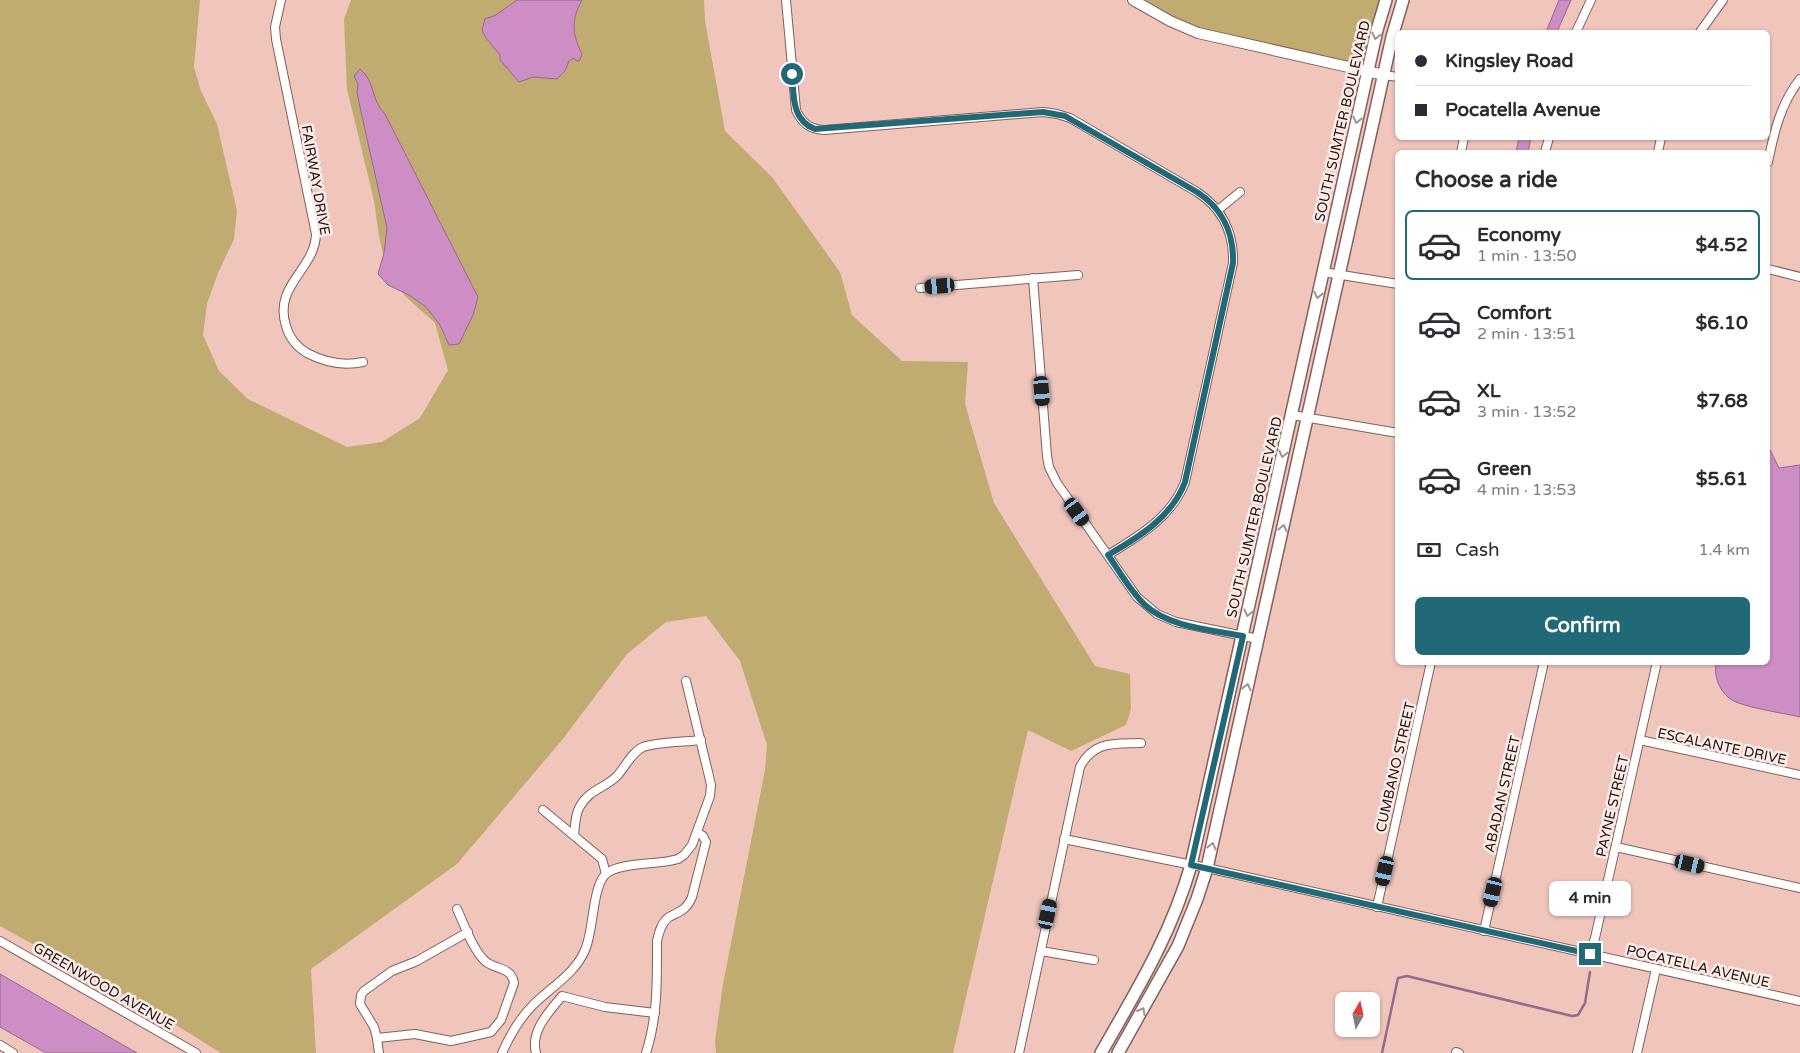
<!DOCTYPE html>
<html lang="en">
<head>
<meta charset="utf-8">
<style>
  :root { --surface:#fff; --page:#f2f2f3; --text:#2b2b33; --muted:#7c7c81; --line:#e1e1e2; --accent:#216976 }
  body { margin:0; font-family:"Varela Round",sans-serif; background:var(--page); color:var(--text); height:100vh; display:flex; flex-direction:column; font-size:19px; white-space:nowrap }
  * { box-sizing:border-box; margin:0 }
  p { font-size:16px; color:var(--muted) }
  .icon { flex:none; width:28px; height:28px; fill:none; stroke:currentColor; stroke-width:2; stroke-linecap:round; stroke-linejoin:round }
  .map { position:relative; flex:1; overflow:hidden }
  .drawer { position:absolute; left:1395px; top:150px; width:375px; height:515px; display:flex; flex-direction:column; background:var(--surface); border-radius:8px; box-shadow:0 1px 4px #0004 }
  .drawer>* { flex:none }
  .banner { position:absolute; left:1395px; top:30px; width:375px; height:110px; border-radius:8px; box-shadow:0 1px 4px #0004; display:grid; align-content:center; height:110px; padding:0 20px; background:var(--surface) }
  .needle { width:32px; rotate:9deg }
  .fabs { position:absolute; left:1335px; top:992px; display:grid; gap:10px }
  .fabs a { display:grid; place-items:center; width:45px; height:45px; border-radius:8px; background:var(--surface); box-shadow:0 1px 4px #0004; font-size:25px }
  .end { position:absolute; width:22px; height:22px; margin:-11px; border:6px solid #216976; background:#fff; box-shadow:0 0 0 2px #fff }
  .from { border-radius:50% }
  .bubble { position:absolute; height:35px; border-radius:8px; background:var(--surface); box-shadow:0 1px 4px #0004; font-size:16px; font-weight:700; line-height:35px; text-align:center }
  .car { position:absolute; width:15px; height:30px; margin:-15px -8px; border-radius:6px; box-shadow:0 0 4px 1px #0007; background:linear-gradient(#222 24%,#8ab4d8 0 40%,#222 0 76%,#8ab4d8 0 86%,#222 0) }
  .banner b { display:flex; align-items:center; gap:18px; height:48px; font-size:19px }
  .banner b+b { border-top:1px solid var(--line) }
  .banner i { width:12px; height:12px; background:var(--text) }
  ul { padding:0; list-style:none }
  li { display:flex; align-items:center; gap:15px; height:70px; margin:0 10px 8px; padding:0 10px; border:2px solid transparent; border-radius:8px }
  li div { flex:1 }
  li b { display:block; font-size:19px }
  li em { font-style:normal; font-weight:700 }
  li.selected { border-color:var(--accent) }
  li>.icon { width:45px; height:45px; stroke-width:1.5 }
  h2 { padding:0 20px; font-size:22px; line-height:60px }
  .pay { display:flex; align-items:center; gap:12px; height:55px; padding:0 20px; font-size:19px }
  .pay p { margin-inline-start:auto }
  .cta { display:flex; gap:10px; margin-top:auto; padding:10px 20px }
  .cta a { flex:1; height:58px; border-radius:8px; background:var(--accent); color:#fff; font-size:20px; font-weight:700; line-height:58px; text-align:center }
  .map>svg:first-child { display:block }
  .green { fill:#c0ac71 }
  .water { fill:#cd8dc5; stroke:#99688e }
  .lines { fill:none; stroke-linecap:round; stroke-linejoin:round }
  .stream { stroke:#99688e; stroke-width:2.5 }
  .minor-casing { stroke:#855f58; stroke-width:10 }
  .tertiary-casing { stroke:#855f58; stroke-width:12 }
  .secondary-casing { stroke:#855f58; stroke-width:14 }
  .minor { stroke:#fff; stroke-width:8 }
  .tertiary { stroke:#fff; stroke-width:10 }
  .secondary { stroke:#fff; stroke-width:11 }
  .oneway { stroke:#9a9493 }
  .route { stroke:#216976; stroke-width:6 }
  .labels { text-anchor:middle; stroke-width:5; stroke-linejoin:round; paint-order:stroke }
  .street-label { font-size:14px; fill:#1f110e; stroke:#feece9 }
</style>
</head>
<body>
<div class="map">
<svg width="1800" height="1053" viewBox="0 0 1800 1053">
  <rect width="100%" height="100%" fill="#f0c5bc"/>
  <g class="green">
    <polygon points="0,0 200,0 194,67 201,91 217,124 237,211 234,239 218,273 207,304 203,335 219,371 248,399 347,447 382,442 420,418 448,370 435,323 406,297 388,276 379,236 374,201 347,89 344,19 351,0 704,0 705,21 725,131 772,177 840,272 852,315 902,361 968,362 965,404 994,503 1095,666 1130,674 1131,709 1126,725 1071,751 1028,730 953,1053 716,1053 715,1041 723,984 765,770 767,745 740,661 706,616 666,622 627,654 562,740 457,864 311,969 316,1053 221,1053 155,1012 0,926"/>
    <polygon points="1142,0 1381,0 1365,67 1199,29 1186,24"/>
  </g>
  <g class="water">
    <path d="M517,0h65c-11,20 -10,34 0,54l-2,6 -4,1 -2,-3 -5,3 -4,10 -8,8 -24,-2 -14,5 -19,-22v-5l-14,-17 -4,-8 3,-11 11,-4z"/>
    <polygon points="1559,0 1571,0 1557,32 1546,32"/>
    <path d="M360,69c16,13 10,30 25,45l93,183 -5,18 -14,29 -10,1 -9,-20 -14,-18 -17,-12 -21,-10 -10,-11 6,-21 3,-25 -26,-116 -4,-20 1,-8 -4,-8z"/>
    <polygon points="1519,138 1531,138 1528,152 1516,152"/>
    <path d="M1768,446l11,22 21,-3v252c-16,-4 -61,-10 -71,-19 -11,-9 -15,-23 -13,-35l52,-1z"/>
    <polygon points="0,974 137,1053 46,1053 0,1027"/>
  </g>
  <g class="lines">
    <polyline class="stream" points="1382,1053 1398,978 1407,976 1572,1016 1578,1015 1585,1003 1590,972"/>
    <defs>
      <g id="minor">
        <path d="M281,0l-6,27 1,12 40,195c-1,36 -43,51 -30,92 3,11 11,21 21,27 17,9 37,13 56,9"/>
        <path d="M786,0l10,110c6,13 13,19 28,20l219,-18 14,2 13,4 127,74c25,16 37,41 36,71l-48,219c-13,35 -46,54 -77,73"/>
        <polyline points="1576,32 1591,0"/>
        <polyline points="1700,32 1723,0"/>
        <polyline points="1384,75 1398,77"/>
        <polyline points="1461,152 1464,138"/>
        <polyline points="1545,152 1549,138"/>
        <polyline points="1658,152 1661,138"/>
        <path d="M1768,162c6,-30 13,-59 32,-83"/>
        <polyline points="1218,210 1240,192"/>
        <polyline points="1768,269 1800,277"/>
        <polyline points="1323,272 1398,284"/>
        <polyline points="1033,278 1047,456 1049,467 1057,483 1137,597 1157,614 1176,622 1258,639"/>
        <polyline points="920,288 1078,275"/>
        <polyline points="1292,415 1398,433"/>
        <polyline points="1640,740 1800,775"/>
        <polyline points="543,810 602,859 606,874"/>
        <path d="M574,835c1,-8 1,-19 5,-27 10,-19 25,-19 38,-32 8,-9 15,-24 26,-29 14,-5 43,-5 58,-7"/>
        <polyline points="1064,839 1207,868 1800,1001"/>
        <polyline points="1616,847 1800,888"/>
        <polyline points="1377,907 1431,662"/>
        <polyline points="1484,931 1544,662"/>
        <polyline points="0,941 196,1053"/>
        <polyline points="1041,951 1094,960"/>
        <polyline points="1590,954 1595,938 1657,662"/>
        <path d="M377,1038l38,-4 36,7 40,-9 10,-12 13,-37c-3,-17 -19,-13 -29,-22 -12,-11 -21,-37 -28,-52"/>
        <polyline points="0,1045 13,1053"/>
        <polyline points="1456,1052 1459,1053"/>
        <polyline points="379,1053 377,1038 374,1027 360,1004 361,995 364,991 392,971 417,961 468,932"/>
        <path d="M502,1053c8,-18 17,-34 31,-48 18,-18 42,-31 52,-55 9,-19 7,-66 22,-77 15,-11 52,-8 71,-14l6,-4 8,-10 18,-49 1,-11 -3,-13 -22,-91"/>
        <path d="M536,1053c-6,-22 13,-41 26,-57l43,11 50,6"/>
        <path d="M646,1053c12,-37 11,-74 11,-112 2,-9 5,-21 14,-25 10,-5 16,-7 21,-19l14,-55 -3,-6 -6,-4"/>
        <path d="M1019,1053l61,-286c14,-27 35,-23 61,-24"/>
        <polyline points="1637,1053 1656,969"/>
      </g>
      <polyline id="tertiary" points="1133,0 1170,21 1198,33 1384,75"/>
      <g id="secondary">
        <path d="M1101,1053c36,-63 70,-118 90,-188l186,-835 9,-30"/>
        <polyline points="1118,1053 1178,946 1197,899 1207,868 1392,37 1403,0"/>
      </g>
    </defs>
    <use href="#minor" class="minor-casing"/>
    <use href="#tertiary" class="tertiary-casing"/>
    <use href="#secondary" class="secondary-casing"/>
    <use href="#minor" class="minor"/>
    <use href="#tertiary" class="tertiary"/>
    <use href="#secondary" class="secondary"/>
  </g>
  <defs><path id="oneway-chevron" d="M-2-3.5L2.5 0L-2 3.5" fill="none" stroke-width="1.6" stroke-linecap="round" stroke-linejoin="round" transform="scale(1.25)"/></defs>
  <g class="oneway">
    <use href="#oneway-chevron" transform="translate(1376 36) rotate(103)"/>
    <use href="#oneway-chevron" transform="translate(1357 120) rotate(103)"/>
    <use href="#oneway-chevron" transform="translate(1318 295) rotate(102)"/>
    <use href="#oneway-chevron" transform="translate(1283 454) rotate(103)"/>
    <use href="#oneway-chevron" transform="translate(1283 528) rotate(-77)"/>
    <use href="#oneway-chevron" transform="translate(1248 613) rotate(103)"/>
    <use href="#oneway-chevron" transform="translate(1247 687) rotate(-77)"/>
    <use href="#oneway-chevron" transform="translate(1212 846) rotate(-77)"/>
    <use href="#oneway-chevron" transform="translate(1142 1011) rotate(-60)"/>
  </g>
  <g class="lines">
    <path class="route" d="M792,74c2,21 -1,46 23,55l228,-17 22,4 132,76c25,16 37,41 36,71l-48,219c-13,35 -46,55 -77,73 12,17 22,36 37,50 23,22 68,25 98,31l-52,229 399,89"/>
  </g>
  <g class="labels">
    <g class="street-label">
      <text transform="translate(1342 121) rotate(-77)" y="5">SOUTH SUMTER BOULEVARD</text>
      <text transform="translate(316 180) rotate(80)" y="5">FAIRWAY DRIVE</text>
      <text transform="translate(1254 517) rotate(-77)" y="5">SOUTH SUMTER BOULEVARD</text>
      <text transform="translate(1722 746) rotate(12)" y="5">ESCALANTE DRIVE</text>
      <text transform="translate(1395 767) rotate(-77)" y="5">CUMBANO STREET</text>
      <text transform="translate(1502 794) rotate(-77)" y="5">ABADAN STREET</text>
      <text transform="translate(1612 806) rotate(-77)" y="5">PAYNE STREET</text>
      <text transform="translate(1698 966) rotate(13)" y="5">POCATELLA AVENUE</text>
      <text transform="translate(104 986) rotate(30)" y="5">GREENWOOD AVENUE</text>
    </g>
  </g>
</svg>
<div class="fabs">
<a><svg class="needle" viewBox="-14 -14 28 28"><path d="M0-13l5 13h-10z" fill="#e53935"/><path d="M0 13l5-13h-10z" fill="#7c7c81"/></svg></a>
</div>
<i class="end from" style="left:792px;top:74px"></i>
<i class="end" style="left:1590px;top:954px"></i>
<div class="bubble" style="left:1549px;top:881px;width:82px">4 min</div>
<i class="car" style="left:940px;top:286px;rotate:265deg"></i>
<i class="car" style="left:1042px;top:391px;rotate:175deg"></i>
<i class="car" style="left:1077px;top:512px;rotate:144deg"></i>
<i class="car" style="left:1690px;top:864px;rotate:103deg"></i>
<i class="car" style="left:1385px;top:871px;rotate:193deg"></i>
<i class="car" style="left:1493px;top:892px;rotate:193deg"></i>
<i class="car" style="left:1048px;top:914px;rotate:12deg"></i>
<div class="banner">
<b><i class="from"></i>Kingsley Road</b>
<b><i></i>Pocatella Avenue</b>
</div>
<section class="drawer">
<h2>Choose a ride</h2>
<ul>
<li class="selected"><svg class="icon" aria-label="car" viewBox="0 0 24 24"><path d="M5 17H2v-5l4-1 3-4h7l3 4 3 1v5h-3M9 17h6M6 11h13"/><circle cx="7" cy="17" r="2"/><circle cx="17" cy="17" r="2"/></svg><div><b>Economy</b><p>1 min · 13:50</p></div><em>$4.52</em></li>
<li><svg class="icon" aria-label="car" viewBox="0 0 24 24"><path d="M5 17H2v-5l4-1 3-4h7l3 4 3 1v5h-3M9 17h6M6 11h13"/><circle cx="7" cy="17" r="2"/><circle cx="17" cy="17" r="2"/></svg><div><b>Comfort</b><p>2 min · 13:51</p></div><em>$6.10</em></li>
<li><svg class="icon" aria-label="car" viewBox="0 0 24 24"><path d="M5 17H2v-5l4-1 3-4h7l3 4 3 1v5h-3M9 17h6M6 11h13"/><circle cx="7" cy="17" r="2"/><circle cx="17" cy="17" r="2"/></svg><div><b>XL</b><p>3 min · 13:52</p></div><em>$7.68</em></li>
<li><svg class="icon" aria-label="car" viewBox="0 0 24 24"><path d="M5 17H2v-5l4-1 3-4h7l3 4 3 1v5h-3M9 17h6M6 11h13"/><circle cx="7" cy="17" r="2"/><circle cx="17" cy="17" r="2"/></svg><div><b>Green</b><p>4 min · 13:53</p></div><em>$5.61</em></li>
</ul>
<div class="pay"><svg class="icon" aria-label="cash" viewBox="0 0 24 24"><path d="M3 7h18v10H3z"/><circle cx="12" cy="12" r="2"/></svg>Cash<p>1.4 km</p></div>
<div class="cta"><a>Confirm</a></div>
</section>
</div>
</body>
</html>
